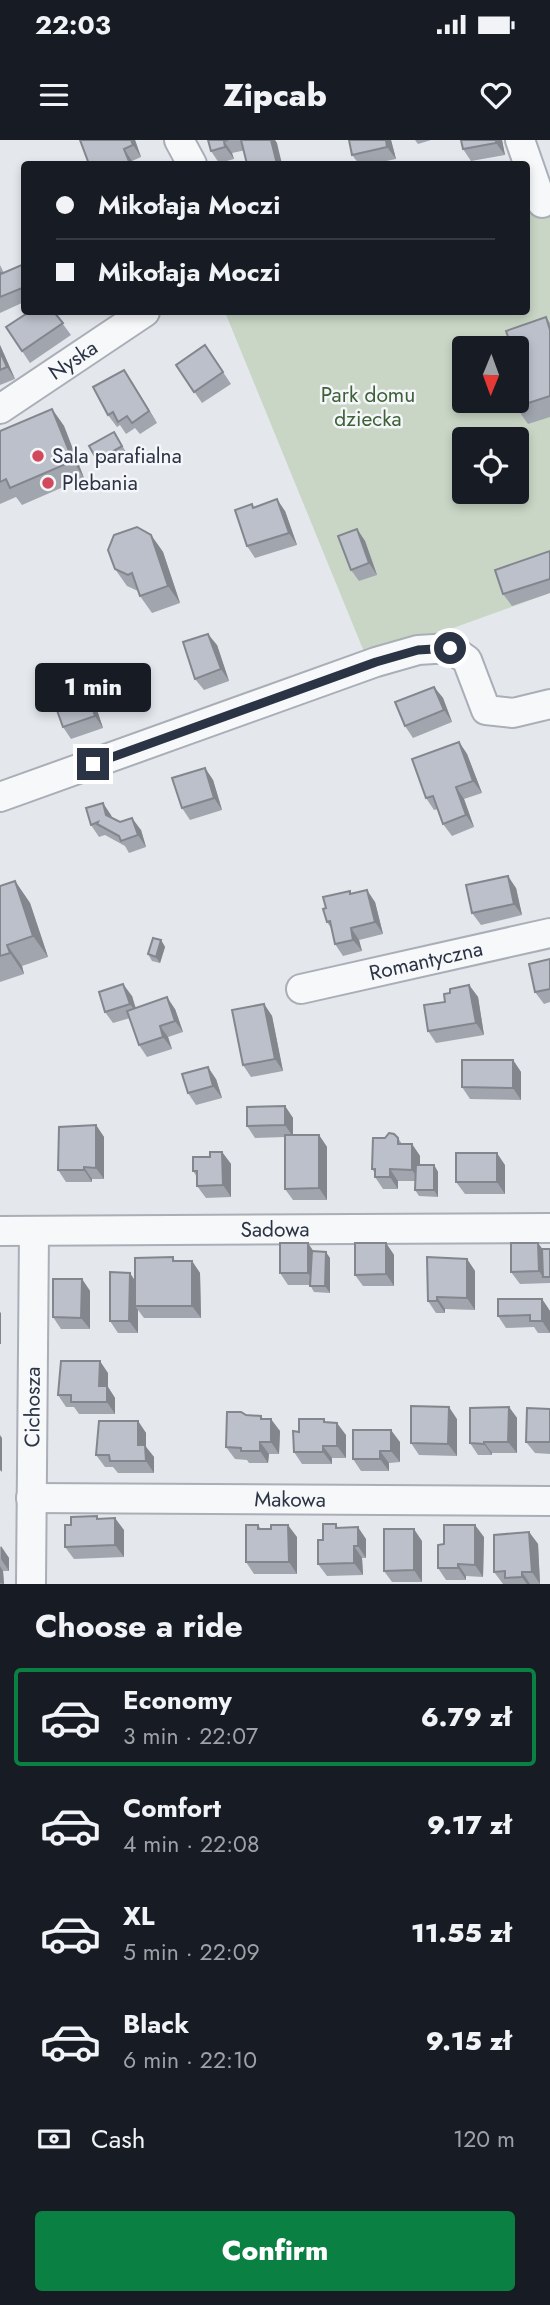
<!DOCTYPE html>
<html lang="en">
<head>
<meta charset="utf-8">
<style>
  :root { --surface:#171b24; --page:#242831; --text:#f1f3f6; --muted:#9ea1a6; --line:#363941; --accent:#0b8043 }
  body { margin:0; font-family:Jost,sans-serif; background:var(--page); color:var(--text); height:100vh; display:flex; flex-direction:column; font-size:26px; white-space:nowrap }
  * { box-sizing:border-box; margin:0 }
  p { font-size:23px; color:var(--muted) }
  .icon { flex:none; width:38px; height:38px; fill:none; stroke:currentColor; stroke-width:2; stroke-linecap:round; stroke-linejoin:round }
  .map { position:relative; height:1444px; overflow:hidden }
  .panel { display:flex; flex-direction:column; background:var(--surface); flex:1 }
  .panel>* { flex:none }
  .hud { position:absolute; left:21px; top:21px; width:509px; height:154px; border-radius:7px; box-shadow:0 4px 10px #0003; display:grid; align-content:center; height:154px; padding:0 35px; background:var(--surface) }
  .needle { width:46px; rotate:181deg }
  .buttons { position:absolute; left:452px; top:196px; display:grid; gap:14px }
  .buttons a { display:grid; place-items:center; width:77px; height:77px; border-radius:7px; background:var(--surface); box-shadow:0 4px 10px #0003; font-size:35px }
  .end { position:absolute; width:32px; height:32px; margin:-16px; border:9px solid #2b3445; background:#fff; box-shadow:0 0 0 4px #fff }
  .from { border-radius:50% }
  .bubble { position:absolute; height:49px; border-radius:7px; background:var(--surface); box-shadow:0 4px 10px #0003; font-size:23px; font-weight:800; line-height:49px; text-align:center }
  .hud b { display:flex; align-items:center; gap:24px; height:66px; font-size:26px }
  .hud b+b { border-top:2px solid var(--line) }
  .hud i { width:18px; height:18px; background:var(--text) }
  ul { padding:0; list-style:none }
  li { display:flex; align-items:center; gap:21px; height:98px; margin:0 14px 10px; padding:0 21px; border:4px solid transparent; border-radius:7px }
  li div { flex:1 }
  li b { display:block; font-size:26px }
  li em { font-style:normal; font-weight:800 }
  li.active { border-color:var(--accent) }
  li>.icon { width:63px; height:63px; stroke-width:1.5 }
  h2 { padding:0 35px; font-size:32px; line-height:84px }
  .pay { display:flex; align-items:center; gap:18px; height:77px; padding:0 35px; font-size:26px }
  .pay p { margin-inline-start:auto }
  .cta { display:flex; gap:14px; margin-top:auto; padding:14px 35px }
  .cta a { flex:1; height:80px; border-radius:7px; background:var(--accent); color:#fff; font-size:28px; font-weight:800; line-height:80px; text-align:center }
  .status { display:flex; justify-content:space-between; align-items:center; height:49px; padding:0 35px; background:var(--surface); direction:ltr }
  .status svg { height:19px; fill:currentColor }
  header { display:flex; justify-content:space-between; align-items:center; height:91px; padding:0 35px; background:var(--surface); font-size:32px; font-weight:800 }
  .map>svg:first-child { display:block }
  .green { fill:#c9d6c5; fill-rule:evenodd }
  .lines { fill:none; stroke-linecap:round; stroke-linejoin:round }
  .minor-casing { stroke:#a9aeb7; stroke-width:32 }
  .minor { stroke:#f7f8fa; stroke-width:28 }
  .wall { fill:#a1a5ae }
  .shaded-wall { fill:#83868d }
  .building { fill:#bbc0ca; stroke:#83868d; stroke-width:2 }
  .route { stroke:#2b3445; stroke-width:9 }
  .poi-dot { fill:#d1495b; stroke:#f4f6f9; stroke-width:2.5 }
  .labels { text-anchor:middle; stroke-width:5; stroke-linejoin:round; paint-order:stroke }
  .street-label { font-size:21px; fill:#2b3445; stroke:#f4f6f9 }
  .park-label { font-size:21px; fill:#3f6138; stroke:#f4f6f9 }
  .poi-label { font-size:21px; fill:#2b3445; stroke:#f4f6f9; text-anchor:start }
</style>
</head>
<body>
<div class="status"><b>22:03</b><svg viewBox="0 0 49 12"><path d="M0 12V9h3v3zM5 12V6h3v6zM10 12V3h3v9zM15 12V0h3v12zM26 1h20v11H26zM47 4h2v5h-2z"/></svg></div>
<header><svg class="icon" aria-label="menu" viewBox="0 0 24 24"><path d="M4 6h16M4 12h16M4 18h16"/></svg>Zipcab<svg class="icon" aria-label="heart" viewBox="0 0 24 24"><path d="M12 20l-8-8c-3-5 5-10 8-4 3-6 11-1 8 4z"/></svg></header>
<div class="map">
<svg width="550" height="1444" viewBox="0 0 550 1444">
  <rect width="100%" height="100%" fill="#e4e7ec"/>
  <path class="green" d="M550,61v392l-183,66 -142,-347h302v-107zM464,208h52v53h-52zM464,299h52v53h-52z"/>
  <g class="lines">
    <defs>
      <g id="minor">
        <polyline points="179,0 192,24"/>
        <polyline points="520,0 542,63"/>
        <path id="s1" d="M0,269l145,-97"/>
        <polyline points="0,657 376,522 418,510 450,508 467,520 486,570 513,573 550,564"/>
        <path id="s2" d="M301,849l249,-56"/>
        <path id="s3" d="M0,1091l550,-3"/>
        <path id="s4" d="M31,1358l519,3"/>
        <path id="s5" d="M31,1444l3,-352"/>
      </g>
    </defs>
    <use href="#minor" class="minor-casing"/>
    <use href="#minor" class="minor"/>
  </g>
  <g class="wall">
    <polygon points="135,0 141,17 132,21 89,24"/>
    <polygon points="208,0 271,0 277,3 232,13 234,19 219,23 211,11"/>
    <polygon points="349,0 391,0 396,19 372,24 359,24 352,15"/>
    <polygon points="415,0 431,0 418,4"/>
    <polygon points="502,0 505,15 471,21 463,9"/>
    <polygon points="24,124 24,162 0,173 0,125 4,133"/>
    <polygon points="54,172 71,195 30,223 6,187"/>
    <polygon points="546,177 550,183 550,277 528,284 516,267"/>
    <polygon points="0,205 15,239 0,245"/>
    <polygon points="205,205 231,244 202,263 176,225"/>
    <polygon points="132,242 157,283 140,294 135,288 126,294 120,285 117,287 108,275"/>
    <polygon points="52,269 64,286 84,338 22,365 16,357 0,364 0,291"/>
    <polygon points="114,292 126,312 101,326 97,320"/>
    <polygon points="255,367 285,371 297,405 255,418 247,406"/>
    <polygon points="357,389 365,401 377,435 359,441 351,430"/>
    <polygon points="151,395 163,412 180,463 152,473 140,456 138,451 127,446 115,429"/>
    <polygon points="550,411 550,453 512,466 503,454"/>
    <polygon points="217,505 229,541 204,550 195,539"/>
    <polygon points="434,547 443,558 452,582 413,598 405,586"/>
    <polygon points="91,552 103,588 71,599 63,587"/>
    <polygon points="459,602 467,614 482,653 464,659 474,687 452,696 443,684 438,669 434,670 426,658"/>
    <polygon points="205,628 213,640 222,670 190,680 182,668"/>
    <polygon points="111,675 112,678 120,682 141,690 146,707 129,713 125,706 105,695 99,697 91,685"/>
    <polygon points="15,741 30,763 48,817 22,826 24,834 0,842 0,746"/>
    <polygon points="516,748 522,775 481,785 472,773"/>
    <polygon points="352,754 375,762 383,794 359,800 362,811 343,816 335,804 331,788 327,782 326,768"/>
    <polygon points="161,800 165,807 160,823 152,821 148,814"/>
    <polygon points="550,819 550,862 544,864 535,852"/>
    <polygon points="469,845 478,857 484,895 436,903 428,891 450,853"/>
    <polygon points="132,856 135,868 175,869 183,892 168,897 172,909 147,917 139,905 130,878 113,883 105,872"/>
    <polygon points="264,864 272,876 283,931 251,937 243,925"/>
    <polygon points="513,920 521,932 521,960 470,959 462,947"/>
    <polygon points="216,939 222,958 196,965 188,953"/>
    <polygon points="285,966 293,978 293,995 319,995 327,1007 327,1060 293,1060 285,1049 285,997 255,998 247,986"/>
    <polygon points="96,985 104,997 104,1039 92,1039 92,1042 66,1042 58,1030"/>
    <polygon points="398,998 402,1004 412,1004 420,1016 420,1025 434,1025 438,1032 438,1057 419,1056 415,1050 415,1041 398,1041 398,1049 383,1049 375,1037 375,1033 372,1029"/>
    <polygon points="222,1012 231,1024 231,1057 206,1058 197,1046 197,1037 193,1031 210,1017"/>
    <polygon points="505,1025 505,1054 465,1054 456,1042"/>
    <polygon points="386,1103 394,1115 394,1146 363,1146 355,1135"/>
    <polygon points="538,1103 542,1109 550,1109 550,1143 520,1144 511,1132"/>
    <polygon points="313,1111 330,1118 330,1153 314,1152 310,1145 288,1145 280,1133"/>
    <polygon points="173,1117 175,1121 192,1121 200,1133 201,1178 144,1178 138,1170 138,1193 118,1193 110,1181 135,1141"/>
    <polygon points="467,1119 475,1131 475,1170 445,1169 445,1173 436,1173 428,1161"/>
    <polygon points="82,1139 90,1151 90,1189 61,1189 53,1177"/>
    <polygon points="542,1159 550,1171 550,1193 538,1193 534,1187 506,1188 498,1176"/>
    <polygon points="108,1233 108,1247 115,1258 115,1274 79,1274 74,1267 66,1267 58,1255"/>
    <polygon points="509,1267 517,1278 517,1313 492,1313 492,1315 478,1315 470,1303"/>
    <polygon points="550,1269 550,1314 535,1313 526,1302"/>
    <polygon points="246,1275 261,1276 263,1279 280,1291 279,1314 269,1314 268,1323 249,1323 247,1320 235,1319 226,1307"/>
    <polygon points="324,1279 326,1283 346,1295 346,1318 332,1318 332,1324 302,1324 294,1312 299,1292"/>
    <polygon points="457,1279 457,1316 419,1315 411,1303"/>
    <polygon points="138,1281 146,1293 146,1307 154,1317 154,1333 118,1333 113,1327 105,1327 96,1315"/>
    <polygon points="400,1302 400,1322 389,1323 389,1331 361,1331 353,1319"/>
    <polygon points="99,1379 124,1390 124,1417 74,1419 65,1407"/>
    <polygon points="336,1384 338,1388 366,1399 366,1418 362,1418 363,1435 327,1436 318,1424 323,1400"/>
    <polygon points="258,1385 261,1389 271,1389 297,1397 297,1434 254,1434 246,1422"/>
    <polygon points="529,1392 538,1404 540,1444 503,1444 494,1432"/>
    <polygon points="484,1397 483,1437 466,1436 466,1440 446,1440 438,1428 444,1404"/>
    <polygon points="422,1401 422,1442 392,1442 384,1431"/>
    <polygon points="0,1406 9,1418 9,1431 3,1431 4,1444 0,1444"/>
  </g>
  <g class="shaded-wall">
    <polygon points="131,0 135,0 141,17 133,5"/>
    <polygon points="271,0 275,0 277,3 282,24 277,24"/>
    <polygon points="386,0 391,0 396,19 387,7"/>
    <polygon points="496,0 502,0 505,15 496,3"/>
    <polygon points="224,1 232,13 234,19 225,7"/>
    <polygon points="124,9 134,24 130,24"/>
    <polygon points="0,205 15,239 7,227 0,212"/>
    <polygon points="124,230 132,242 157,283 149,271"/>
    <polygon points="52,269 64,286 84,338 73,321"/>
    <polygon points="277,359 285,371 297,405 289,393"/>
    <polygon points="357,389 365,401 377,435 369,423"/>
    <polygon points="151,395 163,412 180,463 168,446"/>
    <polygon points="208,494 217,505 229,541 221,529"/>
    <polygon points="83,540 91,552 103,588 95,576"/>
    <polygon points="434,547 443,558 452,582 444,570"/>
    <polygon points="459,602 467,614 482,653 473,641"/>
    <polygon points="205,628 213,640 222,670 214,658"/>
    <polygon points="456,647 464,659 474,687 466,675"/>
    <polygon points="103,663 111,675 114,687 106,675"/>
    <polygon points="132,678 141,690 146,707 138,695"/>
    <polygon points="508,736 516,748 522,775 514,764"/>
    <polygon points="15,741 30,763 48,817 33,796"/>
    <polygon points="367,750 375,762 383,794 375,782"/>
    <polygon points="351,788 359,800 362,811 353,800"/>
    <polygon points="161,800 165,807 160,823 156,817"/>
    <polygon points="7,805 22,826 24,834 10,813"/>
    <polygon points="123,844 132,856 138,875 130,864"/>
    <polygon points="469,845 478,857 484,895 476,883"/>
    <polygon points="167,857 175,869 183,892 175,881"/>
    <polygon points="264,864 272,876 283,931 275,919"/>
    <polygon points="160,886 168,897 172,909 163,897"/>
    <polygon points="513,920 521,932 521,960 513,948"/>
    <polygon points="208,927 216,939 222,958 213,946"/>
    <polygon points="285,966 293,978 293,997 285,985"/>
    <polygon points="96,985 104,997 104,1039 96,1028"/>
    <polygon points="319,995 327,1007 327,1060 319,1048"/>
    <polygon points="412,1004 420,1016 420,1041 412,1030"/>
    <polygon points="222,1012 231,1024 231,1057 223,1045"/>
    <polygon points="497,1013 505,1025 505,1054 497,1042"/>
    <polygon points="434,1025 438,1032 438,1057 434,1050"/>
    <polygon points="84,1027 92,1039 92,1042 84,1030"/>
    <polygon points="390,1029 398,1041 398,1049 390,1037"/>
    <polygon points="308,1103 316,1115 316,1145 308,1133"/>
    <polygon points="386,1103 394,1115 394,1146 386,1134"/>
    <polygon points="538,1103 547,1115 543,1137 539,1131"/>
    <polygon points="326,1112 330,1118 330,1153 325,1146"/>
    <polygon points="467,1119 475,1131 475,1170 467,1158"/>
    <polygon points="192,1121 200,1133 201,1178 192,1166"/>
    <polygon points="130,1133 138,1145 135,1166 138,1170 138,1193 129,1181"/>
    <polygon points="82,1139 90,1151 90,1189 81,1178"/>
    <polygon points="437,1157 445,1169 445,1173 437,1161"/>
    <polygon points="542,1159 550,1171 550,1193 542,1181"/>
    <polygon points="0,1172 1,1173 1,1204 0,1204"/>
    <polygon points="100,1221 108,1233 108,1247 115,1258 115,1274 107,1262 99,1246"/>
    <polygon points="449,1267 457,1279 457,1316 448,1304"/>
    <polygon points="509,1267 517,1278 517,1313 508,1302"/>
    <polygon points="271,1279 280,1291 279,1314 271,1302"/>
    <polygon points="138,1281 146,1293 146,1307 154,1317 154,1333 146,1321 138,1305"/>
    <polygon points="337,1283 346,1295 346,1318 337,1306"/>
    <polygon points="391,1290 400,1302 400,1322 391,1311"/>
    <polygon points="0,1295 2,1298 2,1332 0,1330"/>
    <polygon points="260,1302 269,1314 268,1323 260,1311"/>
    <polygon points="484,1302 492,1313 492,1315 484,1304"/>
    <polygon points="323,1306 332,1318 332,1324 323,1312"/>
    <polygon points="380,1311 389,1323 389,1331 380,1319"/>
    <polygon points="115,1378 124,1390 124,1417 115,1405"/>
    <polygon points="288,1385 297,1397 297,1434 289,1422"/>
    <polygon points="475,1385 484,1397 483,1437 475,1425"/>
    <polygon points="358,1387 366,1399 366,1418 358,1406"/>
    <polygon points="414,1389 422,1401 422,1442 414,1430"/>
    <polygon points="529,1392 538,1404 540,1444 532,1432"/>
    <polygon points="1,1406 9,1418 9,1431 1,1419"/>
    <polygon points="354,1406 362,1418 363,1435 354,1423"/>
    <polygon points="458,1424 466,1436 466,1440 458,1428"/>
    <polygon points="0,1426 3,1431 4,1444 0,1443"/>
    <polygon points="522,1432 530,1444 527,1444 522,1437"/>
  </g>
  <g class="building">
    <polygon points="80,0 131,0 133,5 124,9 130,24 89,24"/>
    <polygon points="208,0 228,0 224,1 225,7 211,11"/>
    <polygon points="241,0 271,0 277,24 247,24"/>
    <polygon points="349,0 386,0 387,7 352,15"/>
    <polygon points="461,0 496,0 496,3 463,9"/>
    <polygon points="24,124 24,152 22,148 0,157 0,132 1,134"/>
    <polygon points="29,172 54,172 63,183 22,211 6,187"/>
    <polygon points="546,177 550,190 550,256 516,267 514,261 516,261 516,208 512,208 506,191"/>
    <polygon points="205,205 223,232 194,252 176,225"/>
    <polygon points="0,212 7,227 0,230"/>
    <polygon points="124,230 149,271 132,283 127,276 118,282 113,272 108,275 93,247"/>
    <polygon points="52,269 73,321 10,348 6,339 0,342 0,291"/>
    <polygon points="114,292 122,306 97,320 89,306"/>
    <polygon points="277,359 289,393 247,406 235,370 252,364 253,368"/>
    <polygon points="137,387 151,395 168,446 140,456 132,433 128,435 115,429 108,410 114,395"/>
    <polygon points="357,389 369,423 351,430 338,396"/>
    <polygon points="550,411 550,439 503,454 495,430"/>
    <polygon points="208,494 221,529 195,539 183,502"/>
    <polygon points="83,540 95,576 63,587 50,551"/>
    <polygon points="434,547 444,570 405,586 395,562"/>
    <polygon points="459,602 473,641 456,647 466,675 443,684 433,656 426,658 412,619"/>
    <polygon points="205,628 214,658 182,668 172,638"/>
    <polygon points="103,663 106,675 120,682 132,678 138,695 121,701 119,696 97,684 98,682 91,685 86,668"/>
    <polygon points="508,736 514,764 472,773 466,745"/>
    <polygon points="15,741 33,796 7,805 10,813 0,816 0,746"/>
    <polygon points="367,750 375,782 351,788 353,800 335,804 330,781 327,782 323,769 326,768 323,757 350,751 350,754"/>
    <polygon points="153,798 161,800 156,817 148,814"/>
    <polygon points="550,819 550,849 535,852 529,824"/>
    <polygon points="123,844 130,864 105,872 99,852"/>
    <polygon points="469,845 476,883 428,891 424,865 445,862 444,854 450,853 450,849"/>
    <polygon points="167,857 175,881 160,886 163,897 139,905 127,871"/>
    <polygon points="264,864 275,919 243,925 232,870"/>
    <polygon points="462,920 513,920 513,948 462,947"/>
    <polygon points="208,927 213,946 188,953 182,934"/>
    <polygon points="285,966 285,985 247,986 247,967"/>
    <polygon points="96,985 96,1028 84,1027 84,1030 58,1030 59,987"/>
    <polygon points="389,993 394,994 398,998 398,1004 412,1004 412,1030 390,1029 390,1037 375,1037 375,1029 372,1029 373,998 385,998"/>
    <polygon points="285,995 319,995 319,1048 285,1049"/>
    <polygon points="210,1012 222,1012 223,1045 197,1046 197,1031 193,1031 193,1017 210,1017"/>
    <rect x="456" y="1013" width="41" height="29"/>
    <polygon points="416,1025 434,1025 434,1050 415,1050"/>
    <rect x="280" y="1103" width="28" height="30"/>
    <polygon points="355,1103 386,1103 386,1134 355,1135"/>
    <polygon points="511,1103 538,1103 539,1131 511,1132"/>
    <polygon points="542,1109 550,1109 550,1137 543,1137"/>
    <polygon points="312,1111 326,1112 325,1146 310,1146"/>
    <polygon points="173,1117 173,1121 192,1121 192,1166 135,1166 135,1118"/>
    <polygon points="427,1117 467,1119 467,1158 437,1157 437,1161 428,1161"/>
    <polygon points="110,1132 130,1133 129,1181 110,1181"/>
    <polygon points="53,1139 82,1139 81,1178 53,1177"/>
    <polygon points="498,1159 542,1159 542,1181 530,1181 530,1175 498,1176"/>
    <polygon points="61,1221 100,1221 99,1246 107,1246 107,1262 71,1262 71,1255 58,1255"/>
    <polygon points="411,1266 449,1267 448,1304 411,1303"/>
    <polygon points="509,1267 508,1302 484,1302 484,1304 470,1303 470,1268"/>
    <polygon points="527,1268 550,1269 550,1302 526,1302"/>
    <polygon points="227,1272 241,1272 246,1275 261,1276 261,1279 271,1279 271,1302 260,1302 260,1311 241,1311 241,1308 226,1307"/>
    <polygon points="299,1279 324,1279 324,1282 337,1283 337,1306 323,1306 323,1312 294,1312 293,1291 299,1292"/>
    <polygon points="99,1281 138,1281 138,1305 145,1305 146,1321 110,1321 109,1315 96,1315"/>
    <polygon points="353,1290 391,1290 391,1311 380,1311 380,1319 353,1319"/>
    <polygon points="97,1376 97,1379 115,1378 115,1405 65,1407 65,1385 71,1385 71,1377"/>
    <polygon points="323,1384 336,1384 336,1388 358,1387 358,1406 354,1406 354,1423 318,1424 318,1400 323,1400"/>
    <polygon points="246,1385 258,1385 258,1389 271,1389 271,1385 288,1385 289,1422 246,1422"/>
    <polygon points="444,1385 475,1385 475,1425 458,1424 458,1428 438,1428 438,1405 444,1404"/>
    <polygon points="384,1389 414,1389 414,1430 384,1431"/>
    <polygon points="529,1392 532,1432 522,1432 522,1437 505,1438 505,1431 494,1432 494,1395"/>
  </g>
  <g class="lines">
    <polyline class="route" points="93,624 376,522 418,510 450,508"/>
  </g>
  <g class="poi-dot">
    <circle cx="38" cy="316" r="7"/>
    <circle cx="48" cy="343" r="7"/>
  </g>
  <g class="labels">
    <g class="street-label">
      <text dy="7" stroke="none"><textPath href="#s1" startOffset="88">Nyska</textPath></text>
      <text dy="7" stroke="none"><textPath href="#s2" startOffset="128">Romantyczna</textPath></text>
      <text dy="7" stroke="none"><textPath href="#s3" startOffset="275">Sadowa</textPath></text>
      <text dy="7" stroke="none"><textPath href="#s5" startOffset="177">Cichosza</textPath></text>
      <text dy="7" stroke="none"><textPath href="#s4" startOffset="259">Makowa</textPath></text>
    </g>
    <g class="park-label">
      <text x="368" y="262">Park domu<tspan x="368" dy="24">dziecka</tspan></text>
    </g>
    <g class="poi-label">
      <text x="52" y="323">Sala parafialna</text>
      <text x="62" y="350">Plebania</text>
    </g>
  </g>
</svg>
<div class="buttons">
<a><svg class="needle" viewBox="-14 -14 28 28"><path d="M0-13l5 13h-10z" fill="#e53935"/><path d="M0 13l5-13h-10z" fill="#9ea1a6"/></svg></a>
<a><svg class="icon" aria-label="locate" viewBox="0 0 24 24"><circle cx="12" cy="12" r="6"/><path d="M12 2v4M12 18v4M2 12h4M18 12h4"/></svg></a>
</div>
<i class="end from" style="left:450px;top:508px"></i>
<i class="end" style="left:93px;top:624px"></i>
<div class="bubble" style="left:35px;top:523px;width:116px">1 min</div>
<div class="hud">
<b><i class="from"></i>Mikołaja Moczi</b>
<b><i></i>Mikołaja Moczi</b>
</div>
</div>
<section class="panel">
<h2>Choose a ride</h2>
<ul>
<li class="active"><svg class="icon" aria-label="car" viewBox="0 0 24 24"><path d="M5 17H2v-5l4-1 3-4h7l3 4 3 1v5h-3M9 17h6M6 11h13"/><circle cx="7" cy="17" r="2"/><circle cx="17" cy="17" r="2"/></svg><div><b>Economy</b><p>3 min · 22:07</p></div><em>6.79 zł</em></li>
<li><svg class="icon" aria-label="car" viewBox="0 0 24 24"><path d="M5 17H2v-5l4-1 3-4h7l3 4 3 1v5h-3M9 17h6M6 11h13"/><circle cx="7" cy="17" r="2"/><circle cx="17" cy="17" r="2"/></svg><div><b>Comfort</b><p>4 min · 22:08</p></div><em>9.17 zł</em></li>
<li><svg class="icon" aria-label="car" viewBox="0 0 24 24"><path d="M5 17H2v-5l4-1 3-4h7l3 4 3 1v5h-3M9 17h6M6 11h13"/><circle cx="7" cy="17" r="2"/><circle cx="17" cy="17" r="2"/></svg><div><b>XL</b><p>5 min · 22:09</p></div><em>11.55 zł</em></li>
<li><svg class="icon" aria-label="car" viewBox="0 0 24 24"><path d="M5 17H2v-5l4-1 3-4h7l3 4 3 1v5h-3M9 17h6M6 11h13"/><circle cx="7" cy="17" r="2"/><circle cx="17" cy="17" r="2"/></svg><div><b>Black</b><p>6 min · 22:10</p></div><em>9.15 zł</em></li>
</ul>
<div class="pay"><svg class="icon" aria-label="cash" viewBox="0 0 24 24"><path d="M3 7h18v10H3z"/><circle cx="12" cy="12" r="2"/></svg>Cash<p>120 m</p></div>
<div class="cta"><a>Confirm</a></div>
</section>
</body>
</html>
